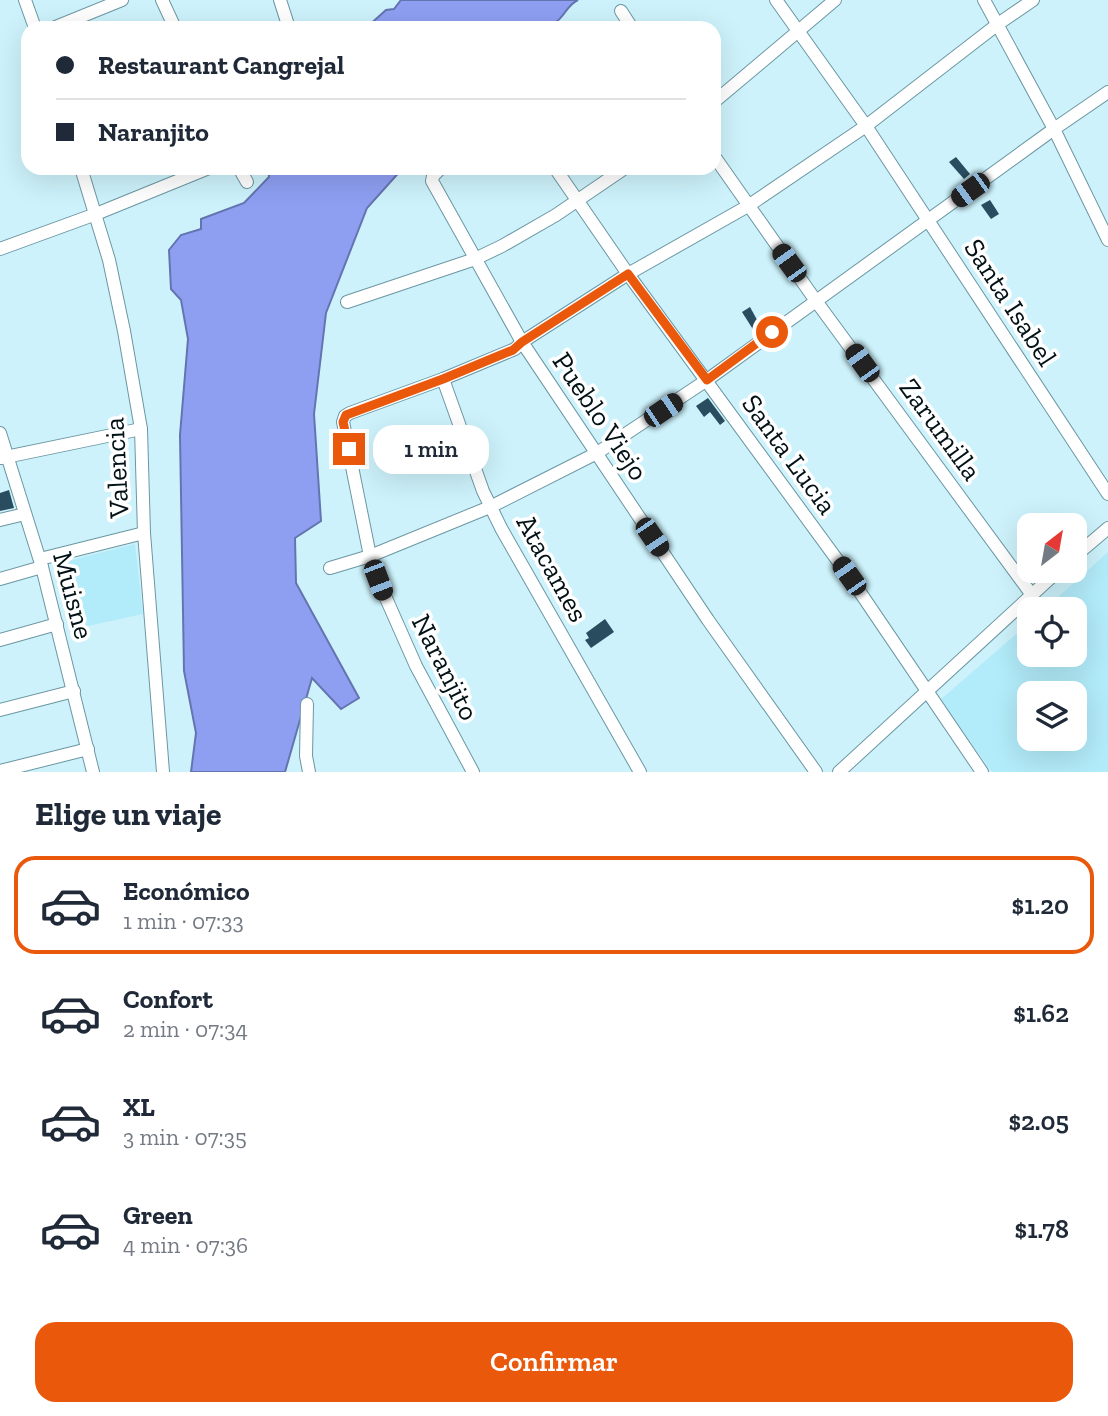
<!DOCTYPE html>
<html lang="es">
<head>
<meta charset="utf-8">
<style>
  :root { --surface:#fff; --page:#f6f6f7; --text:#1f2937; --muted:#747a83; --line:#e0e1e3; --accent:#ea580c }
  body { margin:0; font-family:"Zilla Slab",serif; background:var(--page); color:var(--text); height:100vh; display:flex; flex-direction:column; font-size:26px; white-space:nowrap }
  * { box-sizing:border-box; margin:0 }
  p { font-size:23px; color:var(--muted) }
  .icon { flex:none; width:38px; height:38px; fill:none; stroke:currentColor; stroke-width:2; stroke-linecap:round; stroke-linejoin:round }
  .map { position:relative; height:772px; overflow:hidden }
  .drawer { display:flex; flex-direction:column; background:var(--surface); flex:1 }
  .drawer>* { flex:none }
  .guide { position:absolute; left:21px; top:21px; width:700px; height:154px; border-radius:21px; box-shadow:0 7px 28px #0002; display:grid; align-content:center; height:154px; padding:0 35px; background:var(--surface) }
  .needle { width:46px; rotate:31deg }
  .fabs { position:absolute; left:1017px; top:513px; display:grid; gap:14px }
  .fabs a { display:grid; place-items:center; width:70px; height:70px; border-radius:14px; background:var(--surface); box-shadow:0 7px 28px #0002; font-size:35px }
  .end { position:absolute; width:32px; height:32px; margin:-16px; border:9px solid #ea580c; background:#fff; box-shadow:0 0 0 4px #fff }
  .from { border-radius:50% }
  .bubble { position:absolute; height:49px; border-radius:21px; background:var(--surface); box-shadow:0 7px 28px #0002; font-size:23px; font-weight:600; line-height:49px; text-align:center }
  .car { position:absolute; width:21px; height:42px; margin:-21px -10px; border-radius:9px; box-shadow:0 0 5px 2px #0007; background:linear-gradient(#222 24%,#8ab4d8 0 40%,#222 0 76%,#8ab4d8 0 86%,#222 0) }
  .guide b { display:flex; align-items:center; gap:24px; height:66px; font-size:26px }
  .guide b+b { border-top:2px solid var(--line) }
  .guide i { width:18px; height:18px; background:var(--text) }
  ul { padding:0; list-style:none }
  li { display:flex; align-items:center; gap:21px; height:98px; margin:0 14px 10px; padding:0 21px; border:4px solid transparent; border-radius:21px }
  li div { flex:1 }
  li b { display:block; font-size:26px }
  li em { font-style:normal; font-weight:600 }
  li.current { border-color:var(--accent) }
  li>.icon { width:63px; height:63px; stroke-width:1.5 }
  h2 { padding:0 35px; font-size:32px; line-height:84px }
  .action { display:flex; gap:14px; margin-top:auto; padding:14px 35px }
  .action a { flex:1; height:80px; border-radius:21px; background:var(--accent); color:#fff; font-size:28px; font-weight:600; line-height:80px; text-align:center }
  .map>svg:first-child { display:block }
  .built { fill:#b2ebf9; fill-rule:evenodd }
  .water { fill:#8e9ff2; stroke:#6474b0; stroke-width:2 }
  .building { fill:#2a4c5f }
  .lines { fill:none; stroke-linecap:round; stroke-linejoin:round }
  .minor-casing { stroke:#6b97a2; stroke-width:14 }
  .minor { stroke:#fff; stroke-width:12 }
  .route { stroke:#ea580c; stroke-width:9 }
  .labels { text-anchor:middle; stroke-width:7; stroke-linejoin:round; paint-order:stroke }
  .street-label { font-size:28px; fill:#021115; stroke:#fff }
</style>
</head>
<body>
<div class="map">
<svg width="1108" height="772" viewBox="0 0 1108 772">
  <rect width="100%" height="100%" fill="#cdf2fb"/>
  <g class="built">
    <polygon points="135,544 143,614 74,629 56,564"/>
    <path d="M1108,552v220h-116l-52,-72 89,-77v31h45v-45h-17l5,-5 -5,-6zM1029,693h45v45h-45z"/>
  </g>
  <g class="water">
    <path d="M401,0h177c-11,5 -13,16 -22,22 -4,3 -8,3 -11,6h-179l20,-18 8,-1z"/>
    <polygon points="268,168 403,168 367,208 326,313 314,414 321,521 295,538 296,583 359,698 341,709 312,678 285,772 191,772 196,733 184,671 180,435 188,339 181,300 171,289 169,250 181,235 201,229 201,219 244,203 269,177"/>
  </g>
  <g class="building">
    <polygon points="956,157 970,174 964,179 949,162"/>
    <polygon points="990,200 999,214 991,219 981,205"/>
    <polygon points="750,307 761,327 754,331 742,312"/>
    <polygon points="708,398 725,421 720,425 710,412 704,417 696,406"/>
    <polygon points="9,490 14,508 0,511 0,493"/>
    <polygon points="605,619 614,632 591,648 585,640 589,638 586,633"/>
  </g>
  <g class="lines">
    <defs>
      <g id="minor">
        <polyline points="25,0 35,28"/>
        <polyline points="162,0 175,28"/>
        <polyline points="280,0 289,28"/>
        <polyline points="776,0 866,126 1108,494"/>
        <polyline points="984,0 1054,129 1108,240"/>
        <polyline points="621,11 632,28"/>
        <polyline points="53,28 122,0"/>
        <polyline points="714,102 835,0"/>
        <polyline points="714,156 816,301 1032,595"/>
        <polyline points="81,168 109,260 124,331 141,429 144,533 163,772"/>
        <polyline points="239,168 247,182"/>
        <polyline points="441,168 433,176 432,181 522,342 708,620 816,772"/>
        <polyline points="555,168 628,274 849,576 982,772"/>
        <polyline points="0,249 96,214 209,168"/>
        <polyline points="347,302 475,259 502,246 556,215 625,168"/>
        <polyline points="443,379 483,491 501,528 640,772"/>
        <polyline points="0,433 42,567 93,772"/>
        <polyline points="1,458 141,429"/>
        <polyline points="0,520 25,514"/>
        <polyline points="1074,557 1108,528"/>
        <polyline points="40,559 144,533"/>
        <polyline points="330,568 370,556 490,507 597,453 707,380 1054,129 1108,92"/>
        <polyline points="0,579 42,567"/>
        <polyline points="0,640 57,624"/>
        <polyline points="307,704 306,756 309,772"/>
        <polyline points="0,710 74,691"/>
        <polyline points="0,771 88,749"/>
        <polyline points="473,772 416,666 378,580 370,556 343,422 345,416 350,413 443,379 515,349 522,342 628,274 748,206 866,126 998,24 1033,0"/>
        <polyline points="839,772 1059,570"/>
      </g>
    </defs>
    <use href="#minor" class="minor-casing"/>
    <use href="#minor" class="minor"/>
  </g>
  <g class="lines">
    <polyline class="route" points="349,449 343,422 346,415 443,379 513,350 522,342 628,274 707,380 772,332"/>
  </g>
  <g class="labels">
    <g class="street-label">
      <text transform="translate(1011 302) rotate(57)" y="10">Santa Isabel</text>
      <text transform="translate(601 416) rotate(56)" y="10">Pueblo Viejo</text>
      <text transform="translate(941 429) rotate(54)" y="10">Zarumilla</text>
      <text transform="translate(790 454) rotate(54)" y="10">Santa Lucia</text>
      <text transform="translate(116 468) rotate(-93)" y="10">Valencia</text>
      <text transform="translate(553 568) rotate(61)" y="10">Atacames</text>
      <text transform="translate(74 595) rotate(75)" y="10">Muisne</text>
      <text transform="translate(446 667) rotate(63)" y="10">Naranjito</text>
    </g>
  </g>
</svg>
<div class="fabs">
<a><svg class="needle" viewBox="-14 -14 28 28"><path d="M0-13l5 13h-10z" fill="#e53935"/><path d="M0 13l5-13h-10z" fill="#747a83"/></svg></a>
<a><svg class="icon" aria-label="locate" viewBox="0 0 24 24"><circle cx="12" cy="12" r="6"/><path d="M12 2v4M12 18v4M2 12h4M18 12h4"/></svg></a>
<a><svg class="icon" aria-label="layers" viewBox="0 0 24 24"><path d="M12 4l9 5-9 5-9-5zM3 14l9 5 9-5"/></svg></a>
</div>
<i class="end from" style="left:772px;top:332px"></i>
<i class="end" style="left:349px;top:449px"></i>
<div class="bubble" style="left:373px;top:425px;width:116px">1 min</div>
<i class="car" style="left:970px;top:190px;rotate:234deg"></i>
<i class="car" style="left:789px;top:263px;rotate:324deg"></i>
<i class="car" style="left:862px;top:363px;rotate:324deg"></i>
<i class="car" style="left:663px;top:410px;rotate:56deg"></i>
<i class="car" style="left:652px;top:537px;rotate:146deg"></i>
<i class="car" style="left:849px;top:576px;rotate:325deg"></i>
<i class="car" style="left:378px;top:580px;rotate:159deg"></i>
<div class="guide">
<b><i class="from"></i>Restaurant Cangrejal</b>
<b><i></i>Naranjito</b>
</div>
</div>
<section class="drawer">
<h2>Elige un viaje</h2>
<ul>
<li class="current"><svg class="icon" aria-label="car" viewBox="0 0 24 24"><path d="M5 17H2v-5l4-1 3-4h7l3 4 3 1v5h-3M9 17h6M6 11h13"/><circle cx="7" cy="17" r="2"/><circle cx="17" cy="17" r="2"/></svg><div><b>Económico</b><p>1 min · 07:33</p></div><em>$1.20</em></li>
<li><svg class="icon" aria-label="car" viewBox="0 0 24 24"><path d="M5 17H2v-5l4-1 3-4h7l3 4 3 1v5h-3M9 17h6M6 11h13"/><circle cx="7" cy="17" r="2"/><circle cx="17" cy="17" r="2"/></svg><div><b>Confort</b><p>2 min · 07:34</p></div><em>$1.62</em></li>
<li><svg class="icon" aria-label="car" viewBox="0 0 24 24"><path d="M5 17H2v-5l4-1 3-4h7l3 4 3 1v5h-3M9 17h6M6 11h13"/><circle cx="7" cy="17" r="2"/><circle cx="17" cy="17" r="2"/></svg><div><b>XL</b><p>3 min · 07:35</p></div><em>$2.05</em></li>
<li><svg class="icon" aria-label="car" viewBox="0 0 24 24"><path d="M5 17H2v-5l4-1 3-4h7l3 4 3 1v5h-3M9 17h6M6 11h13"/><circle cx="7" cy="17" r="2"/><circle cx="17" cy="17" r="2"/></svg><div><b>Green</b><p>4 min · 07:36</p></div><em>$1.78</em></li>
</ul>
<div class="action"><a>Confirmar</a></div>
</section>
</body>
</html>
